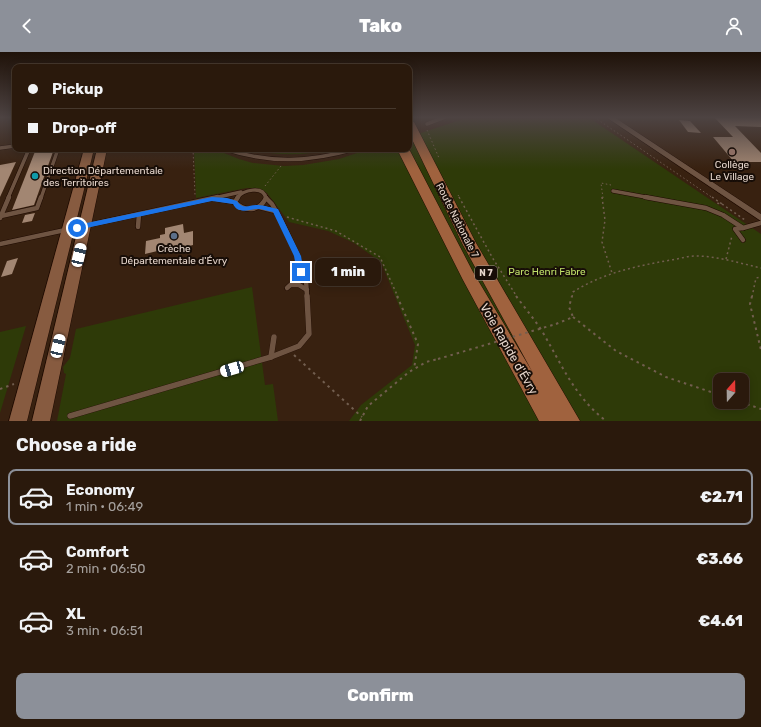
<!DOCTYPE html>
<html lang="en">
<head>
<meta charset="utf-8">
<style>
  :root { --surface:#2a190c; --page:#36261a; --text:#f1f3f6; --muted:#a5a09d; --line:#46382d; --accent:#8c9099 }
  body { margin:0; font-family:Rubik,sans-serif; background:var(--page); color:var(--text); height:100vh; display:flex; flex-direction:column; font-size:15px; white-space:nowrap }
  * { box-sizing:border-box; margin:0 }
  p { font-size:13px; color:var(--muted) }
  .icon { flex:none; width:22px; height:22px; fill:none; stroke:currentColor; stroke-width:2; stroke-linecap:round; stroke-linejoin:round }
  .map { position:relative; height:369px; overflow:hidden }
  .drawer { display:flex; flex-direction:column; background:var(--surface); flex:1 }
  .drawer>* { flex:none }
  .banner { position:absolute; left:12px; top:12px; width:400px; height:88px; border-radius:8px; box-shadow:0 2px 10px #0003,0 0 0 1px var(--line); display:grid; align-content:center; height:88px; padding:0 16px; background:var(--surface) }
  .needle { width:26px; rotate:20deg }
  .buttons { position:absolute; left:713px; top:321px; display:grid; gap:8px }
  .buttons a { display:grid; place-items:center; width:36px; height:36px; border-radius:8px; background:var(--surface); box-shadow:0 2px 10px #0003,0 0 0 1px var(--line); font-size:20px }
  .end { position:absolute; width:18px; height:18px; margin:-9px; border:5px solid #1a73e8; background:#fff; box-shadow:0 0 0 2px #fff }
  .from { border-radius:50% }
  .bubble { position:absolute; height:28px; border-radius:8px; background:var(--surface); box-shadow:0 2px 10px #0003,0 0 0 1px var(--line); font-size:13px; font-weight:800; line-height:28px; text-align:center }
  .car { position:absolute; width:12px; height:24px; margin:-12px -6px; border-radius:5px; box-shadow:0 0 3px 1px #0007; background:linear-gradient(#fff 24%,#345 0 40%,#fff 0 76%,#345 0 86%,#fff 0) }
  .banner b { display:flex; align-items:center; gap:14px; height:38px; font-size:15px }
  .banner b+b { border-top:1px solid var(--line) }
  .banner i { width:10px; height:10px; background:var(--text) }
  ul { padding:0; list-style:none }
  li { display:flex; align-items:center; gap:12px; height:56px; margin:0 8px 6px; padding:0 8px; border:2px solid transparent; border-radius:8px }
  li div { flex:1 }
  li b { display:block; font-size:15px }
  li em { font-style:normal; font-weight:800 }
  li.current { border-color:var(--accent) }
  li>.icon { width:36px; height:36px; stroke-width:1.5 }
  h2 { padding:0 16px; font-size:18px; line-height:48px }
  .button { display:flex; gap:8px; margin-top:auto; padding:8px 16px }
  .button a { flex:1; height:46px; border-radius:8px; background:var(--accent); color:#fff; font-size:16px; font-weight:800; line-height:46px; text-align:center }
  header { display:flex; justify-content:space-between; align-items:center; height:52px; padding:0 16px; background:var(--accent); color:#fff; font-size:18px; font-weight:800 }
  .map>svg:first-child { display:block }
  .green { fill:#2e3a08; fill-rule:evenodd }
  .building { fill:#a28672 }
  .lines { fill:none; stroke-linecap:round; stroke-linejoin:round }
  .service-far2-casing { stroke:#1e0a00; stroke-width:4.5 }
  .service-far1-casing { stroke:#1e0a00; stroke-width:5.5 }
  .service-casing { stroke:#1e0a00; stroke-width:6 }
  .minor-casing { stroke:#1e0a00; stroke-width:1 }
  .secondary-casing { stroke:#1e0a00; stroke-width:1 }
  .primary-casing { stroke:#1e0a00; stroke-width:1 }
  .path-far2 { stroke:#725e4f; stroke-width:1; stroke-dasharray:1.5 2.5; stroke-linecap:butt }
  .path-far1 { stroke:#725e4f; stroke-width:1.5; stroke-dasharray:2 3; stroke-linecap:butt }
  .path { stroke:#725e4f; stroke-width:2; stroke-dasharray:2.5 4; stroke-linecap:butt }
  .service-far2 { stroke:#6e5442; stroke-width:3.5 }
  .service-far1 { stroke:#6e5442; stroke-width:4.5 }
  .service { stroke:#6e5442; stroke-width:5.5 }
  .minor { fill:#6e5442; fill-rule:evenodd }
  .secondary { fill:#875b40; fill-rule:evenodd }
  .primary { fill:#a0623e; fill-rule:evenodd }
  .path-bridge { stroke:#725e4f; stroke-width:2; stroke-dasharray:2.5 4; stroke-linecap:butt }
  .route { fill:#1a73e8 }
  .education-dot { fill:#8d6e63; stroke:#170d07; stroke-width:1.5 }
  .culture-dot { fill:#0f9aa8; stroke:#170d07; stroke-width:1.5 }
  .service-dot { fill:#5c6f8a; stroke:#170d07; stroke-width:1.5 }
  .labels { text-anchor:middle; stroke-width:4; stroke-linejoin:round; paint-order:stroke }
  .shield { fill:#170d07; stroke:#a89a91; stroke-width:1 }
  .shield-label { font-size:9px; font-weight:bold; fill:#e6d6cc }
  .poi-label { font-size:10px; fill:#e6d6cc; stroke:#170d07 }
  .street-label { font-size:10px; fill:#e6d6cc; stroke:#170d07 }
  .park-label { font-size:10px; fill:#c0e169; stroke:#170d07 }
  .near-street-label { font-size:12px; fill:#e6d6cc; stroke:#170d07 }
</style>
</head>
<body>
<header><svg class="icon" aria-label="back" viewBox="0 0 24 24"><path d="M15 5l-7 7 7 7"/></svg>Tako<svg class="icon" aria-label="person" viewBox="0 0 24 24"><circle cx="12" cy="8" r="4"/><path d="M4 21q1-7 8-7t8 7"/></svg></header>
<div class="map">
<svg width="761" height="369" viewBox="0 0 761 369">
  <rect width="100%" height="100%" fill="#382110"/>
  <g class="green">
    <path d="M469,65h119l173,117v187h-412l12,-16 51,-40 3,-20 -34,-83 -27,-19 -26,-12 -39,-9 -22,-29 -10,-4 -10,-1 -51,10 -2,-49h20l25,10 14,4 31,3 19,-1 36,-6 30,-10h40v-12zM720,328h22v22h-22z"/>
    <path d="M250,97h81c-26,7 -55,7 -81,0z"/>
    <polygon points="252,235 265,333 273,332 278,369 57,369 66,322 64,321 63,315 70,306 76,277"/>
    <polygon points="26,274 0,361 0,362 0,280"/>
  </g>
  <g class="building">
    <polygon points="714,65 761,65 761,75 735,74 761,101 761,110 734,110 713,85 733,85"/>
    <polygon points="679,68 690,69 701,81 688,80"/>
    <polygon points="36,97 54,97 34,153 12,158"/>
    <polygon points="16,110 0,145 0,113"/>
    <polygon points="35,161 32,169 22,171 25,163"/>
    <polygon points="183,172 184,181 193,179 193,193 174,198 174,195 145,202 146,189 160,186 160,183 165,182 165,176"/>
    <polygon points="18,206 12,222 1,225 7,209"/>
  </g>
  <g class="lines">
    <defs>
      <g id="service-far2">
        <polyline points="427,72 445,65"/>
        <polyline points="0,96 15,94"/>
        <path d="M225,97c46,15 84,13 130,0"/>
        <polyline points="613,139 651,146"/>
        <polyline points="8,146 29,97"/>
        <polyline points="41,146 58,97"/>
        <polyline points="214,146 241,140"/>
        <path d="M237,146c6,-8 26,-13 29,0"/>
      </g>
      <g id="service-far1">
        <path d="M238,145l-3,5c10,10 24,10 31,-4"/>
        <polyline points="645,145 706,156 723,163 743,176 761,171"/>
        <polyline points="266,146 272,152 280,166 298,204 301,220 306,227 307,245"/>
        <polyline points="216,147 235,150"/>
        <polyline points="259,155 275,159"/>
        <polyline points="1,164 37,156 41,145"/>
        <polyline points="0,166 9,145"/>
        <polyline points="138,175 139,162"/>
        <polyline points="743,176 735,177 743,188"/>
        <polyline points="0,192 218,145"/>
        <polyline points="291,233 299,233 307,238"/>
        <polyline points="287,236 298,226 301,220"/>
      </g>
      <g id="service">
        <polyline points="271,305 274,285"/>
        <polyline points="70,364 271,305 299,294 309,282 307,244"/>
      </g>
      <polygon id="minor" points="606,65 614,65 761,162 761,169"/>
      <g id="secondary">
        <polygon points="84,97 94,97 27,369 9,369"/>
        <polygon points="97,97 107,97 50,369 32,369"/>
      </g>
      <polygon id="primary" points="409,67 414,70 476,191 580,369 539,369 463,228 397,97 409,97 473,220 533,321 463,193 409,81"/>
    </defs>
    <use href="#service-far2" class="service-far2-casing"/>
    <use href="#service-far1" class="service-far1-casing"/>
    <use href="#service" class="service-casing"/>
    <use href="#minor" class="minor-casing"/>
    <use href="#secondary" class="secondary-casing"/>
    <use href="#primary" class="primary-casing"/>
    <g class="path-far2">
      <polyline points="594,65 713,146"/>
      <polyline points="427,78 439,106"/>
      <polyline points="193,97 195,143"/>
      <polyline points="106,123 122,117"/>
      <polyline points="265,134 281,114"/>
      <polyline points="458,143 460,146"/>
      <polyline points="603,146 601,131 611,133"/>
    </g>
    <g class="path-far1">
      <polyline points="459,145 492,205 517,245"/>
      <polyline points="602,145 605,168 602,190 612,221"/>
      <polyline points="712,145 722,152 715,151"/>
      <polyline points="722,152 745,168"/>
      <polyline points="287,165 336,179 380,205 398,245"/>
      <polyline points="726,207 732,184"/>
      <path d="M572,245l1,-5c30,-19 63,-26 98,-32 8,-1 16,-4 24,-4 22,0 44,7 66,12"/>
      <polyline points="752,245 756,226 761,225"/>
    </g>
    <g class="path">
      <polyline points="397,244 418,292 414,317"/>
      <path d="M516,244c9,12 18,23 26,35 20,34 32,65 64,90"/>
      <polyline points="752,244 750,252 761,298"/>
      <polyline points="573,265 616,299 666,325 720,343"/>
      <polyline points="556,272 573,265 569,255 572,244"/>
      <polyline points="294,303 362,365"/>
      <polyline points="0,337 14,332"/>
      <polyline points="741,350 761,357"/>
      <polyline points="360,369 368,354 409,320 426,310 438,307"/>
    </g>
    <use href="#service-far2" class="service-far2"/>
    <use href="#service-far1" class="service-far1"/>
    <use href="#service" class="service"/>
    <use href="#minor" class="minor"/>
    <use href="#secondary" class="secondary"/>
    <use href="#primary" class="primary"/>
    <polyline class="path-bridge" points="438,307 556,272"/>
  </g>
  <linearGradient id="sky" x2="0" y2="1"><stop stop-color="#1f1209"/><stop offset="0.56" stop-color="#4d4342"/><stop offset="1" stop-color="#4d4342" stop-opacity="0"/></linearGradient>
  <rect width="761" height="117" fill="url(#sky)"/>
  <path class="route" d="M212,145l15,1 10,3c6,9 12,4 21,4 6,0 14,3 20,4l23,47 3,16 -1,2h-5l-1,-2 -3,-16 -21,-44c-4,-1 -9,-2 -13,-3 -10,-1 -21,7 -27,-5l-21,-3 -135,29 -3,-2 3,-3z"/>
  <circle class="education-dot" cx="732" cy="100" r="4"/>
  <circle class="culture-dot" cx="35" cy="124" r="4"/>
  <circle class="service-dot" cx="174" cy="184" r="4"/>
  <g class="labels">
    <rect class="shield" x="475" y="214" width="22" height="14" rx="3"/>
    <g class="shield-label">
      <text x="486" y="224">N 7</text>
    </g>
    <g class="poi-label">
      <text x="732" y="116">Collège<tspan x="732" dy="12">Le Village</tspan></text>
      <text x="43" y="122" text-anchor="start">Direction Départementale<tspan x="43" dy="12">des Territoires</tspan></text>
      <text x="174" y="200">Crèche<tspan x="174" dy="12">Départementale d'Évry</tspan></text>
    </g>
    <g class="street-label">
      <text transform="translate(458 168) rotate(63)" y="4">Route Nationale 7</text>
    </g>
    <g class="park-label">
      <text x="547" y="223">Parc Henri Fabre</text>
    </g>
    <g class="near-street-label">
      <text transform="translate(509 297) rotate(60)" y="4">Voie Rapide d'Évry</text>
    </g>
  </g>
</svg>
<div class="buttons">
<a><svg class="needle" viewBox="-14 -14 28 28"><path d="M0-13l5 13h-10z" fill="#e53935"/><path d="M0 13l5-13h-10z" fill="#a5a09d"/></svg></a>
</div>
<i class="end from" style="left:77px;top:176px"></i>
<i class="end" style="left:301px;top:220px"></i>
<div class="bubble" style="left:315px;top:206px;width:66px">1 min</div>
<i class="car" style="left:79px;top:203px;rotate:13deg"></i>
<i class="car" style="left:58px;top:294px;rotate:13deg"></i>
<i class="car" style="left:232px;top:317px;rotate:254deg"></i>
<div class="banner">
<b><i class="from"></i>Pickup</b>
<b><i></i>Drop-off</b>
</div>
</div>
<section class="drawer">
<h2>Choose a ride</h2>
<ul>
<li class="current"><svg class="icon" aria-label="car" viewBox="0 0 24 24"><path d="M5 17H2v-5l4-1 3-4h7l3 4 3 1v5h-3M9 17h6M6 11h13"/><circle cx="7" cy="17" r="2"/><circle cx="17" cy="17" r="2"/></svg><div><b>Economy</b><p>1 min · 06:49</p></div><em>€2.71</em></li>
<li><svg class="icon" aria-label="car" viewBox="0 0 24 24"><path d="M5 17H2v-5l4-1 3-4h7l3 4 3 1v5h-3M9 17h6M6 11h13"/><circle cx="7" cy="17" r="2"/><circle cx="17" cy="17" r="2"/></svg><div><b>Comfort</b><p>2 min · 06:50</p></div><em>€3.66</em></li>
<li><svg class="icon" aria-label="car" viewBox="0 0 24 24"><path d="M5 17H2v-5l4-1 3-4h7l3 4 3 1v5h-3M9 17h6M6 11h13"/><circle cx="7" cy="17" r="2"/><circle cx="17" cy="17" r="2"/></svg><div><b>XL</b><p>3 min · 06:51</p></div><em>€4.61</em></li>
</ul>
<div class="button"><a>Confirm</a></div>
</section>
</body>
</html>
